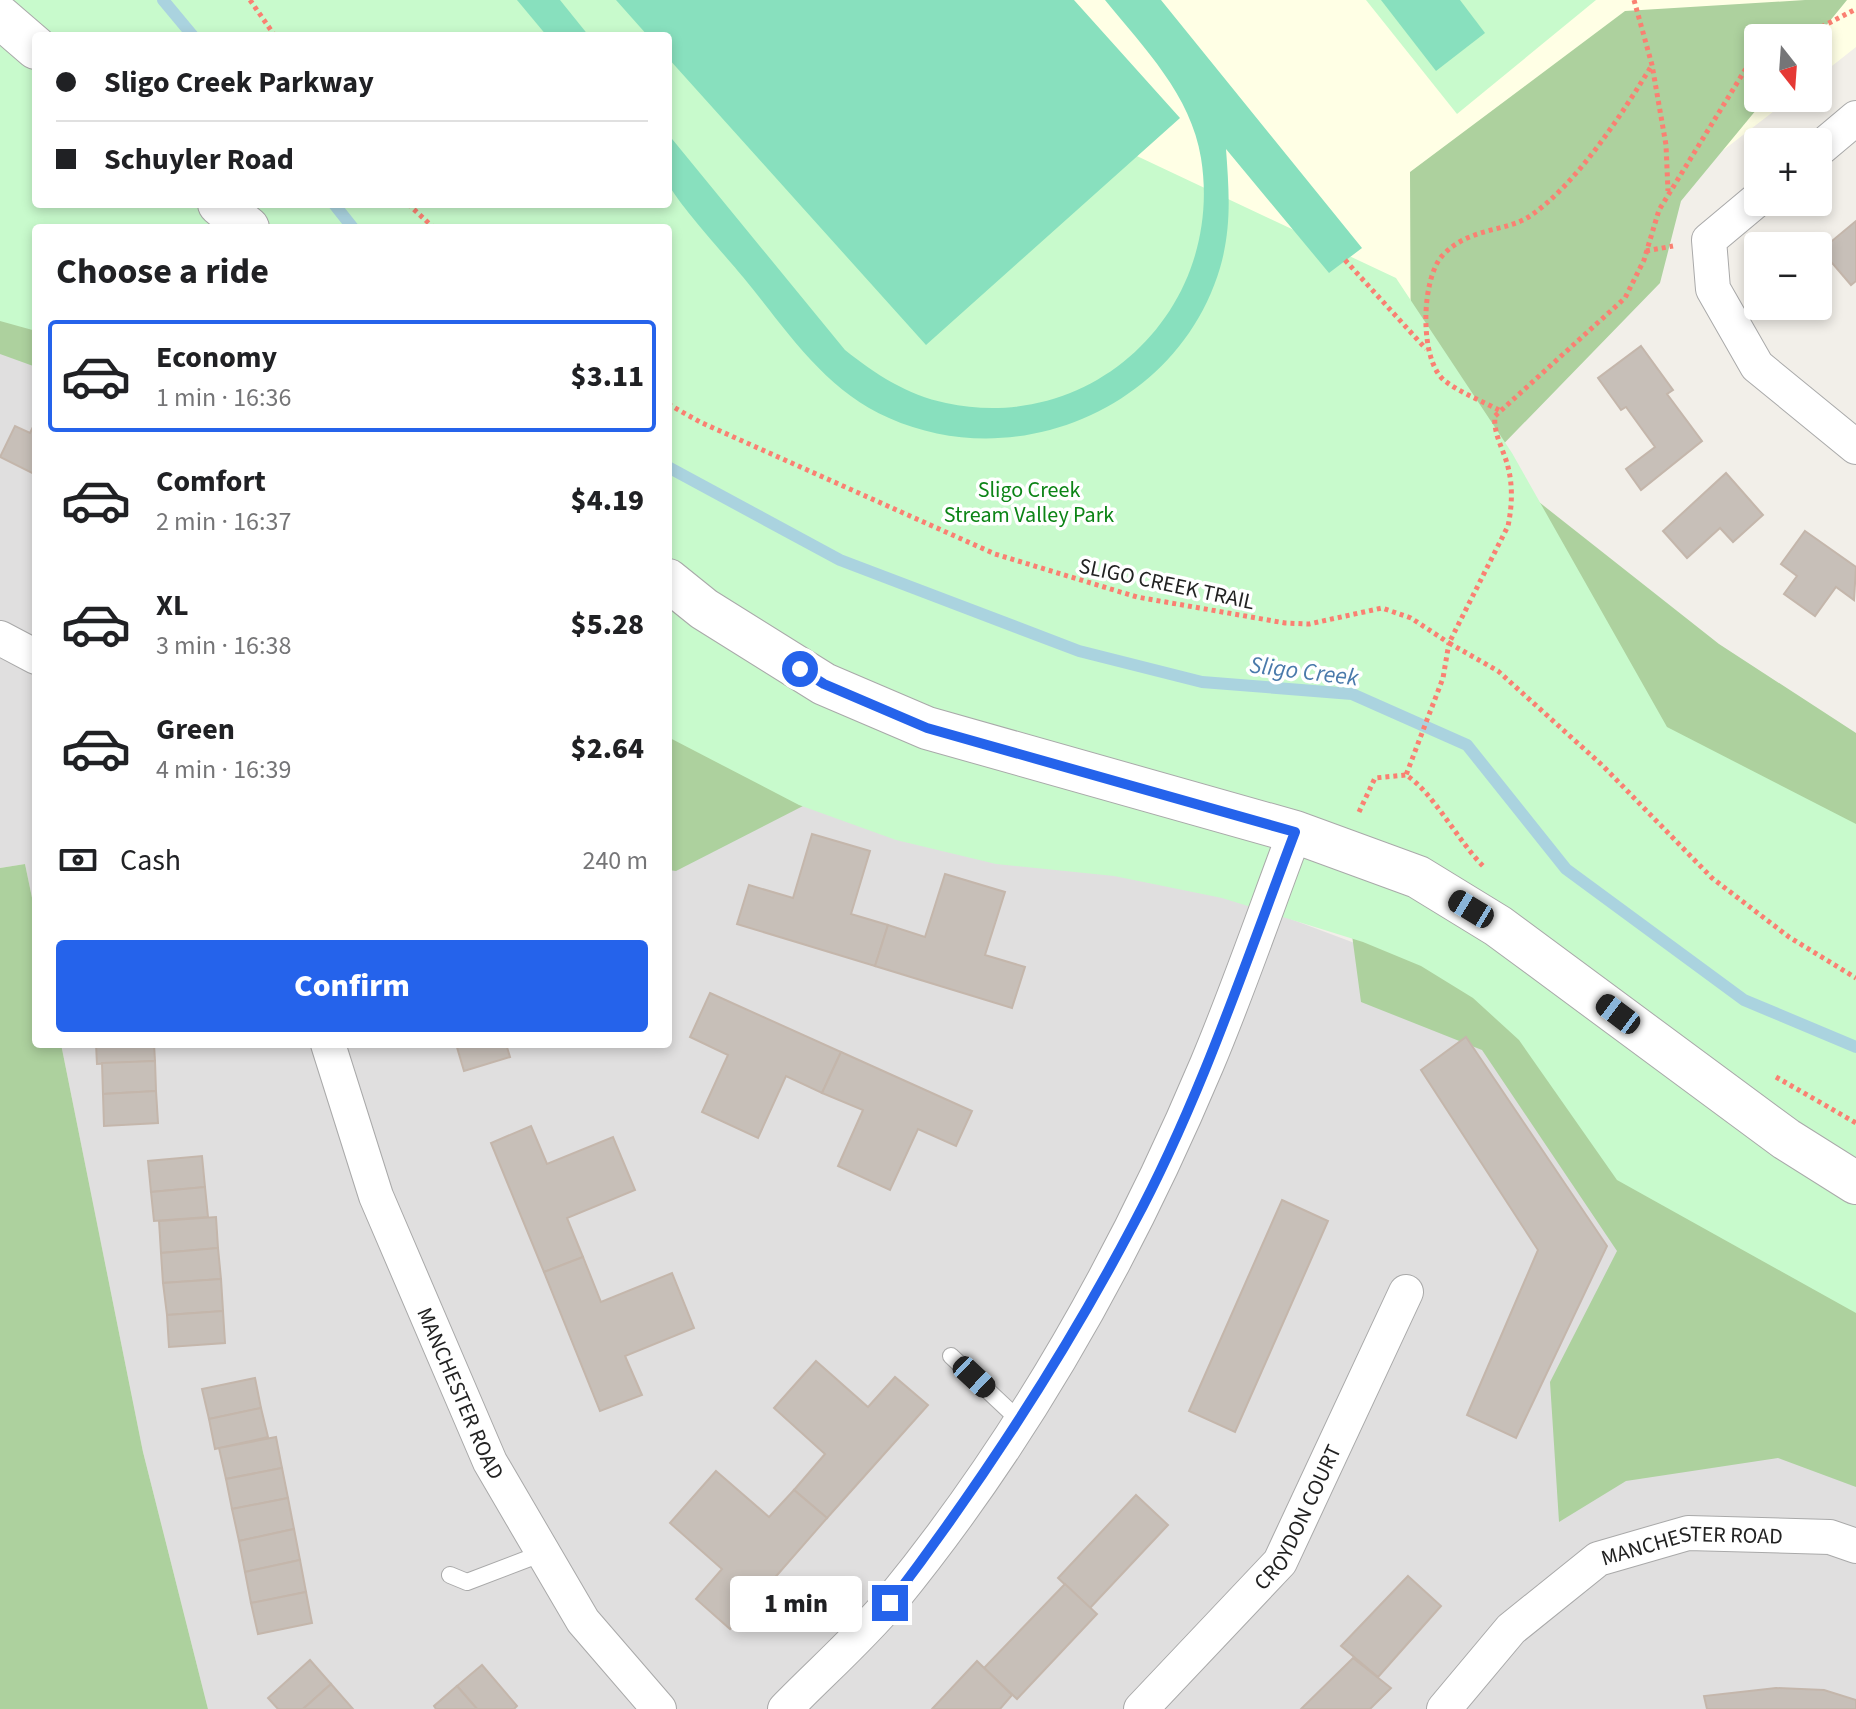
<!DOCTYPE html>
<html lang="en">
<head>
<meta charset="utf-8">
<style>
  :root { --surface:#fff; --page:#f6f6f6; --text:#202124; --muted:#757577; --line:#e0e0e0; --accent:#2563eb }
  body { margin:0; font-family:"Source Sans 3",sans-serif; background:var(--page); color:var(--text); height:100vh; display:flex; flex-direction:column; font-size:30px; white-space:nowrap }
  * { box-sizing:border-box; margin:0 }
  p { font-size:26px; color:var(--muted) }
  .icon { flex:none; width:44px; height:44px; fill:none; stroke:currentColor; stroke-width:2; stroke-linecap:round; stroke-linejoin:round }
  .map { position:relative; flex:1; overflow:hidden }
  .side { position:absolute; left:32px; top:224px; width:640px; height:824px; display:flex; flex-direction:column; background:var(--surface); border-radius:8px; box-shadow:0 4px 12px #0003 }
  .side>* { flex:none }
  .guide { position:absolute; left:32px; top:32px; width:640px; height:176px; border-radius:8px; box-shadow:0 4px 12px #0003; display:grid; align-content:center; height:176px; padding:0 24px; background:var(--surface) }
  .needle { width:52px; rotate:163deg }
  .controls { position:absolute; left:1744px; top:24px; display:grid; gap:16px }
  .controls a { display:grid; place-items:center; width:88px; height:88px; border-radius:8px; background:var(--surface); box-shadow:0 4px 12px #0003; font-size:40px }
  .end { position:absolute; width:36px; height:36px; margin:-18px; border:10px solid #2563eb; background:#fff; box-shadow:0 0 0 4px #fff }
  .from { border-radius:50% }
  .bubble { position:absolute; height:56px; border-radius:8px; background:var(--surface); box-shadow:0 4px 12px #0003; font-size:26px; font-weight:800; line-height:56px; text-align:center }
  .car { position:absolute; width:24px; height:48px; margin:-24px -12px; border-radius:10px; box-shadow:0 0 6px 2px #0007; background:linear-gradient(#222 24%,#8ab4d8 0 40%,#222 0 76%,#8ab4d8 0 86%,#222 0) }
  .guide b { display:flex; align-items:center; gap:28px; height:76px; font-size:30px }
  .guide b+b { border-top:2px solid var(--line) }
  .guide i { width:20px; height:20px; background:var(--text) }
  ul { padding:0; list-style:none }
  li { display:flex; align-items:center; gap:24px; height:112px; margin:0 16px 12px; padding:0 8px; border:4px solid transparent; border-radius:8px }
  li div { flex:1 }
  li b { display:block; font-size:30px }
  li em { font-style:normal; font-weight:800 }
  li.selected { border-color:var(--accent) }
  li>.icon { width:72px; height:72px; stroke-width:1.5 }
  h2 { padding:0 24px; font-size:36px; line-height:96px }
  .pay { display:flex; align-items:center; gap:20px; height:88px; padding:0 24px; font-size:30px }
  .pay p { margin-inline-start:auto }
  .action { display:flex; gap:16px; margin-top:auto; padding:16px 24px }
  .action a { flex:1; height:92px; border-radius:8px; background:var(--accent); color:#fff; font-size:32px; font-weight:800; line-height:92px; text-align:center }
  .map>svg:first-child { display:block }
  .residential { fill:#e0dfdf }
  .education { fill:#ffffe5 }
  .forest { fill:#add19e }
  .park { fill:#c8facc; fill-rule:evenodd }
  .pitch { fill:#88e0be }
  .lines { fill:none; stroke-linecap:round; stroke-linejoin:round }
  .stream { stroke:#aad3df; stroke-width:12 }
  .building { fill:#c7bfb8; stroke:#c4b6ab; stroke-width:2 }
  .service-casing { stroke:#a9a9a9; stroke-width:18 }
  .minor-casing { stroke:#a9a9a9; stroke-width:36 }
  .tertiary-casing { stroke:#a9a9a9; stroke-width:44 }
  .path { stroke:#fa8072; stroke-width:5; stroke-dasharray:4 4; stroke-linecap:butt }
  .service { stroke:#fff; stroke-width:16 }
  .minor { stroke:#fff; stroke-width:34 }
  .tertiary { stroke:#fff; stroke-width:42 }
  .route { stroke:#2563eb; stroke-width:10 }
  .labels { text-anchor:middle; stroke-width:7; stroke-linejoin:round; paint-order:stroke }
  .park-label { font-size:22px; fill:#0c8416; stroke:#fff }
  .street-label { font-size:22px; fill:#222; stroke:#fff }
  .water-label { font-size:24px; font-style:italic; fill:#4a7aab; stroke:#fff }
</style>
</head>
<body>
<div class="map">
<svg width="1856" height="1709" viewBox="0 0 1856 1709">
  <rect width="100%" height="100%" fill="#f2efe9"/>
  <g class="residential">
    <polygon points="0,244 36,264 36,917 25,864 0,868"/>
    <polygon points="668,685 1461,983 1856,1410 1856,1709 208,1709 143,1452 61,1044 668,1044"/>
  </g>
  <polygon class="education" points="945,0 1856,0 1856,47 1818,77 1818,38 1758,38 1758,98 1791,98 1451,360 969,77"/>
  <g class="forest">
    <polygon points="1805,0 1847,0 1816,38 1758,38 1758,98 1766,98 1681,201 1660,283 1487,461 1719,644 1856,733 1856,1020 668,293 1411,402 1410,172 1625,11"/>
    <polygon points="0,163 36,204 36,367 0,354"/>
    <polygon points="668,633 844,785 676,871 668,870"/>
    <polygon points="25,864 36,917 36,1044 61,1044 143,1452 208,1709 0,1709 0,868"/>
    <polygon points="1345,883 1856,1214 1856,1487 1778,1458 1626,1481 1559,1522 1550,1382 1617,1251 1482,1050 1361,1002"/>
  </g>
  <g class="park">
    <path d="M0,0h945l24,77 427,201 116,175 155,274 189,97v489l-239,-133 -98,-140 -46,-42 -52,-32 -58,-24 -141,-44 -108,-22 -118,-12 -100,-24 -97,-35 -131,-68v-509h-632v103l-36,-10zM36,36h632v168h-632z"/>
    <polygon points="1366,0 1596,0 1457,114"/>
  </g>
  <g class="pitch">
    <polygon points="517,0 560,0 589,36 547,36"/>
    <polygon points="616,0 1074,0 1180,118 926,345 668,58 668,36 648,36"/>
    <path d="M1105,0h56l201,248 -33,25 -103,-124c3,41 6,78 -6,119 -41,138 -201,208 -331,150 -65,-28 -103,-89 -146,-141 -13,-16 -72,-81 -75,-95 -3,-15 0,-33 0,-48l177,216c30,24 62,45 101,53 149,32 279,-95 255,-245 -10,-63 -57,-110 -96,-158z"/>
    <polygon points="1381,0 1460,0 1485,33 1436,71"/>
  </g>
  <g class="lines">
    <g class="stream">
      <polyline points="163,0 193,36"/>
      <polyline points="334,204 353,228"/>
      <polyline points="668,467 840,560 1079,651 1202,682 1352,694 1467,745 1566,869 1744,1000 1856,1047"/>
    </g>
  </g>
  <g class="building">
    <polygon points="1856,221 1856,281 1851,285 1821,250"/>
    <polygon points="1641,346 1673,390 1667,394 1702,441 1641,490 1626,469 1655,447 1626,407 1621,410 1598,378"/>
    <polygon points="36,421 36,475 0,457 15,426 30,433"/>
    <polygon points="1726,473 1763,515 1733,542 1720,528 1687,558 1663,531"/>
    <polygon points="1805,531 1856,567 1854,600 1836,587 1815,616 1784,594 1797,576 1781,564"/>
    <polygon points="812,834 870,851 851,914 888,925 875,966 737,924 749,885 793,898"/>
    <polygon points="945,874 1005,892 985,955 1025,967 1012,1008 875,966 888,925 925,937"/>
    <polygon points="710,993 841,1052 822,1093 786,1076 758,1138 702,1112 728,1055 690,1037"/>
    <polygon points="1466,1037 1607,1246 1516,1438 1467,1415 1538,1250 1421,1070"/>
    <polygon points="96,1044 154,1044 155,1061 97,1064"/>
    <polygon points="456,1044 506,1044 510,1057 464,1071"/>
    <polygon points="841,1052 972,1111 956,1146 918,1129 890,1190 838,1166 863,1110 822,1093"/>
    <polygon points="155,1061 156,1091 103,1094 102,1063"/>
    <polygon points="156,1091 158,1123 104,1126 103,1094"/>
    <polygon points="531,1126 547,1164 613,1137 635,1190 567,1218 583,1257 544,1272 491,1143"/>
    <polygon points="202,1156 205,1187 151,1192 148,1161"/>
    <polygon points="205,1187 208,1217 154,1221 151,1192"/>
    <polygon points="1282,1200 1328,1221 1235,1432 1189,1411"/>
    <polygon points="216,1217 218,1248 161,1253 159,1221"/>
    <polygon points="218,1248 221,1279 163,1283 161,1253"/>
    <polygon points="583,1257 601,1302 672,1273 694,1328 625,1356 642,1395 600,1411 544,1272"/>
    <polygon points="221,1279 223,1311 167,1315 163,1283"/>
    <polygon points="223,1311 225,1343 169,1347 167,1315"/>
    <polygon points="816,1361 868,1407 895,1377 928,1405 827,1518 794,1490 825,1454 774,1408"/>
    <polygon points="255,1378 261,1408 209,1419 202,1389"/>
    <polygon points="261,1408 268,1437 215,1449 209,1419"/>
    <polygon points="276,1437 282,1468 226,1479 219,1448"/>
    <polygon points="282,1468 288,1498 232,1509 226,1479"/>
    <polygon points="716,1471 769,1517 794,1490 827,1518 730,1629 696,1599 722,1569 670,1523"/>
    <polygon points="1136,1495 1168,1525 1090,1608 1058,1578"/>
    <polygon points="288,1498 294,1529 239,1541 232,1509"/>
    <polygon points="294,1529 300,1560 245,1572 239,1541"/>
    <polygon points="300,1560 306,1592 251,1603 245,1572"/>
    <polygon points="1408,1576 1441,1606 1378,1677 1341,1646"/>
    <polygon points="1065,1584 1097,1614 1017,1699 984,1668"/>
    <polygon points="306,1592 312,1623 258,1634 251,1603"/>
    <polygon points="1353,1658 1391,1688 1370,1709 1301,1709"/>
    <polygon points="310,1660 331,1684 303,1709 278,1709 268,1698"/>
    <polygon points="977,1661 1012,1695 1000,1709 932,1709"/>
    <polygon points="482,1665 517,1706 514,1709 477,1709 457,1686"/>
    <polygon points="331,1684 353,1709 303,1709"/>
    <polygon points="457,1686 477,1709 436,1709 434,1706"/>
    <polygon points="1776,1688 1824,1690 1856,1700 1856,1709 1707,1709 1704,1696"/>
  </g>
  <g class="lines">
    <defs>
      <g id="service">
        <polyline points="951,1356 1019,1420"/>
        <polyline points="450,1575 467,1582 543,1553"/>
      </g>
      <g id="minor">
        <polyline points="1818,150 1856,118"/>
        <polyline points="1758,199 1709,240 1713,289 1757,366 1856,447"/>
        <polyline points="0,638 36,657"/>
        <path id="s1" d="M328,1044l48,152 114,266 93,159 76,88"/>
        <path d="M785,1709c35,-36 74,-70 106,-108 131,-160 236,-347 316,-537 32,-76 59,-155 88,-232"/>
        <path id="s2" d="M1141,1709l139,-147 126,-270"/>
        <path id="s3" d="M1444,1709l67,-80 87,-70 90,-26 142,4 26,9"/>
      </g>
      <g id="tertiary">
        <polyline points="0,17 36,48"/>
        <polyline points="219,204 248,228"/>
        <polyline points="668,580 704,609 824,684 927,728 1295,832 1418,877 1498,926 1786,1139 1856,1183"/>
      </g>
    </defs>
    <use href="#service" class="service-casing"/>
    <use href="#minor" class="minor-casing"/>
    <use href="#tertiary" class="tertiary-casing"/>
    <g class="path">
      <polyline points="250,0 275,36"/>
      <polyline points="1634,0 1652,65 1666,145 1668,191"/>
      <polyline points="1800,38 1856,9"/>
      <path d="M1758,58l-13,12 -86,140 -15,50 -19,38 -130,118c-2,18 9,34 13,51 5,19 4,40 0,59l-59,117 49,28 105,95 109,112 77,59 67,41"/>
      <polyline points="408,204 434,228"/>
      <polyline points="1646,251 1673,246"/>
      <polyline points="1345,260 1426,349"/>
      <polyline points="668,404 700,422 995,554 1137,597 1285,623 1309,624 1382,608 1411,618 1449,643 1443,678 1406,775"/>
      <path d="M1499,410c-17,-9 -38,-17 -54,-29 -26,-20 -24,-101 -3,-125 26,-29 65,-24 88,-40 47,-32 92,-102 122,-151"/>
      <path d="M1359,812l16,-34 31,-3c26,16 52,66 77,91"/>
      <polyline points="1776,1077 1856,1123"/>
    </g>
    <use href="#service" class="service"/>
    <use href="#minor" class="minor"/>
    <use href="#tertiary" class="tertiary"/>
  </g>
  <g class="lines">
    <path class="route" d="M800,669l24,15 103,44 368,104c-50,132 -95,268 -162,393 -70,133 -152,258 -243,378"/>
  </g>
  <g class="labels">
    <g class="park-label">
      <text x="1029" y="497">Sligo Creek<tspan x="1029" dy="25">Stream Valley Park</tspan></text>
    </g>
    <g class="street-label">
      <text transform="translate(1167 583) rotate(12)" y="8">SLIGO CREEK TRAIL</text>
      <text dy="8" stroke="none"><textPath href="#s1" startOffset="374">MANCHESTER ROAD</textPath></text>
      <text dy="8" stroke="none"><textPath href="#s2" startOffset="250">CROYDON COURT</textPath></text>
      <text dy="8" stroke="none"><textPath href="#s3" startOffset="312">MANCHESTER ROAD</textPath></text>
    </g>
    <g class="water-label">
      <text transform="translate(1304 671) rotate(7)" y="8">Sligo Creek</text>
    </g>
  </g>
</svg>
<div class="controls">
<a><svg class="needle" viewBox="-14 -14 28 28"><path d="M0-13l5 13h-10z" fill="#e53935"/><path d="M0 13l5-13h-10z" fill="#757577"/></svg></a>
<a>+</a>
<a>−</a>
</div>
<i class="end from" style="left:800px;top:669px"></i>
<i class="end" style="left:890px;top:1603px"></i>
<div class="bubble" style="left:730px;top:1576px;width:132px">1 min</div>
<i class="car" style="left:1471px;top:909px;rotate:301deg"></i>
<i class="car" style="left:1618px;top:1014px;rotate:307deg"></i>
<i class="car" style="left:974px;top:1377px;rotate:133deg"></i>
<div class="guide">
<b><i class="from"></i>Sligo Creek Parkway</b>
<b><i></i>Schuyler Road</b>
</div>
<section class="side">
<h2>Choose a ride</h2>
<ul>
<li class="selected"><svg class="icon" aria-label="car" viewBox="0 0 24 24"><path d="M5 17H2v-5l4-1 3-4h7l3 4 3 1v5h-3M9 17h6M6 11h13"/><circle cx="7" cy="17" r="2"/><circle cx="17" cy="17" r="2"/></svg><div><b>Economy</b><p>1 min · 16:36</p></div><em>$3.11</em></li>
<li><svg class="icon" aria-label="car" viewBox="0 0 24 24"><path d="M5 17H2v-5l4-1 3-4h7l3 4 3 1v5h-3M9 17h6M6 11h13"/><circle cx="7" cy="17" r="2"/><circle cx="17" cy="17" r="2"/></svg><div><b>Comfort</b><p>2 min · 16:37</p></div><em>$4.19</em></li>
<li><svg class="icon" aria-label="car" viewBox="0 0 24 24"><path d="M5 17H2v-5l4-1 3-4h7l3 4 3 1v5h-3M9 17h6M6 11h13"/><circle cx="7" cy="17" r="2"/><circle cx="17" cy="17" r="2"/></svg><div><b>XL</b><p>3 min · 16:38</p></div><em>$5.28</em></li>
<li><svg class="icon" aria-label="car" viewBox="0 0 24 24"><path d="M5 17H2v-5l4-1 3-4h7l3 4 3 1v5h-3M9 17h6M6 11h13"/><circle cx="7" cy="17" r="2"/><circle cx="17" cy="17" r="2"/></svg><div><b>Green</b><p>4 min · 16:39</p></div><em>$2.64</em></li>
</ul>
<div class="pay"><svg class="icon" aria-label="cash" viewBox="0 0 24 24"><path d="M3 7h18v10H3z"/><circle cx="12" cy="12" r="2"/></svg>Cash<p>240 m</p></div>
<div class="action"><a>Confirm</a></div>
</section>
</div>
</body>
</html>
